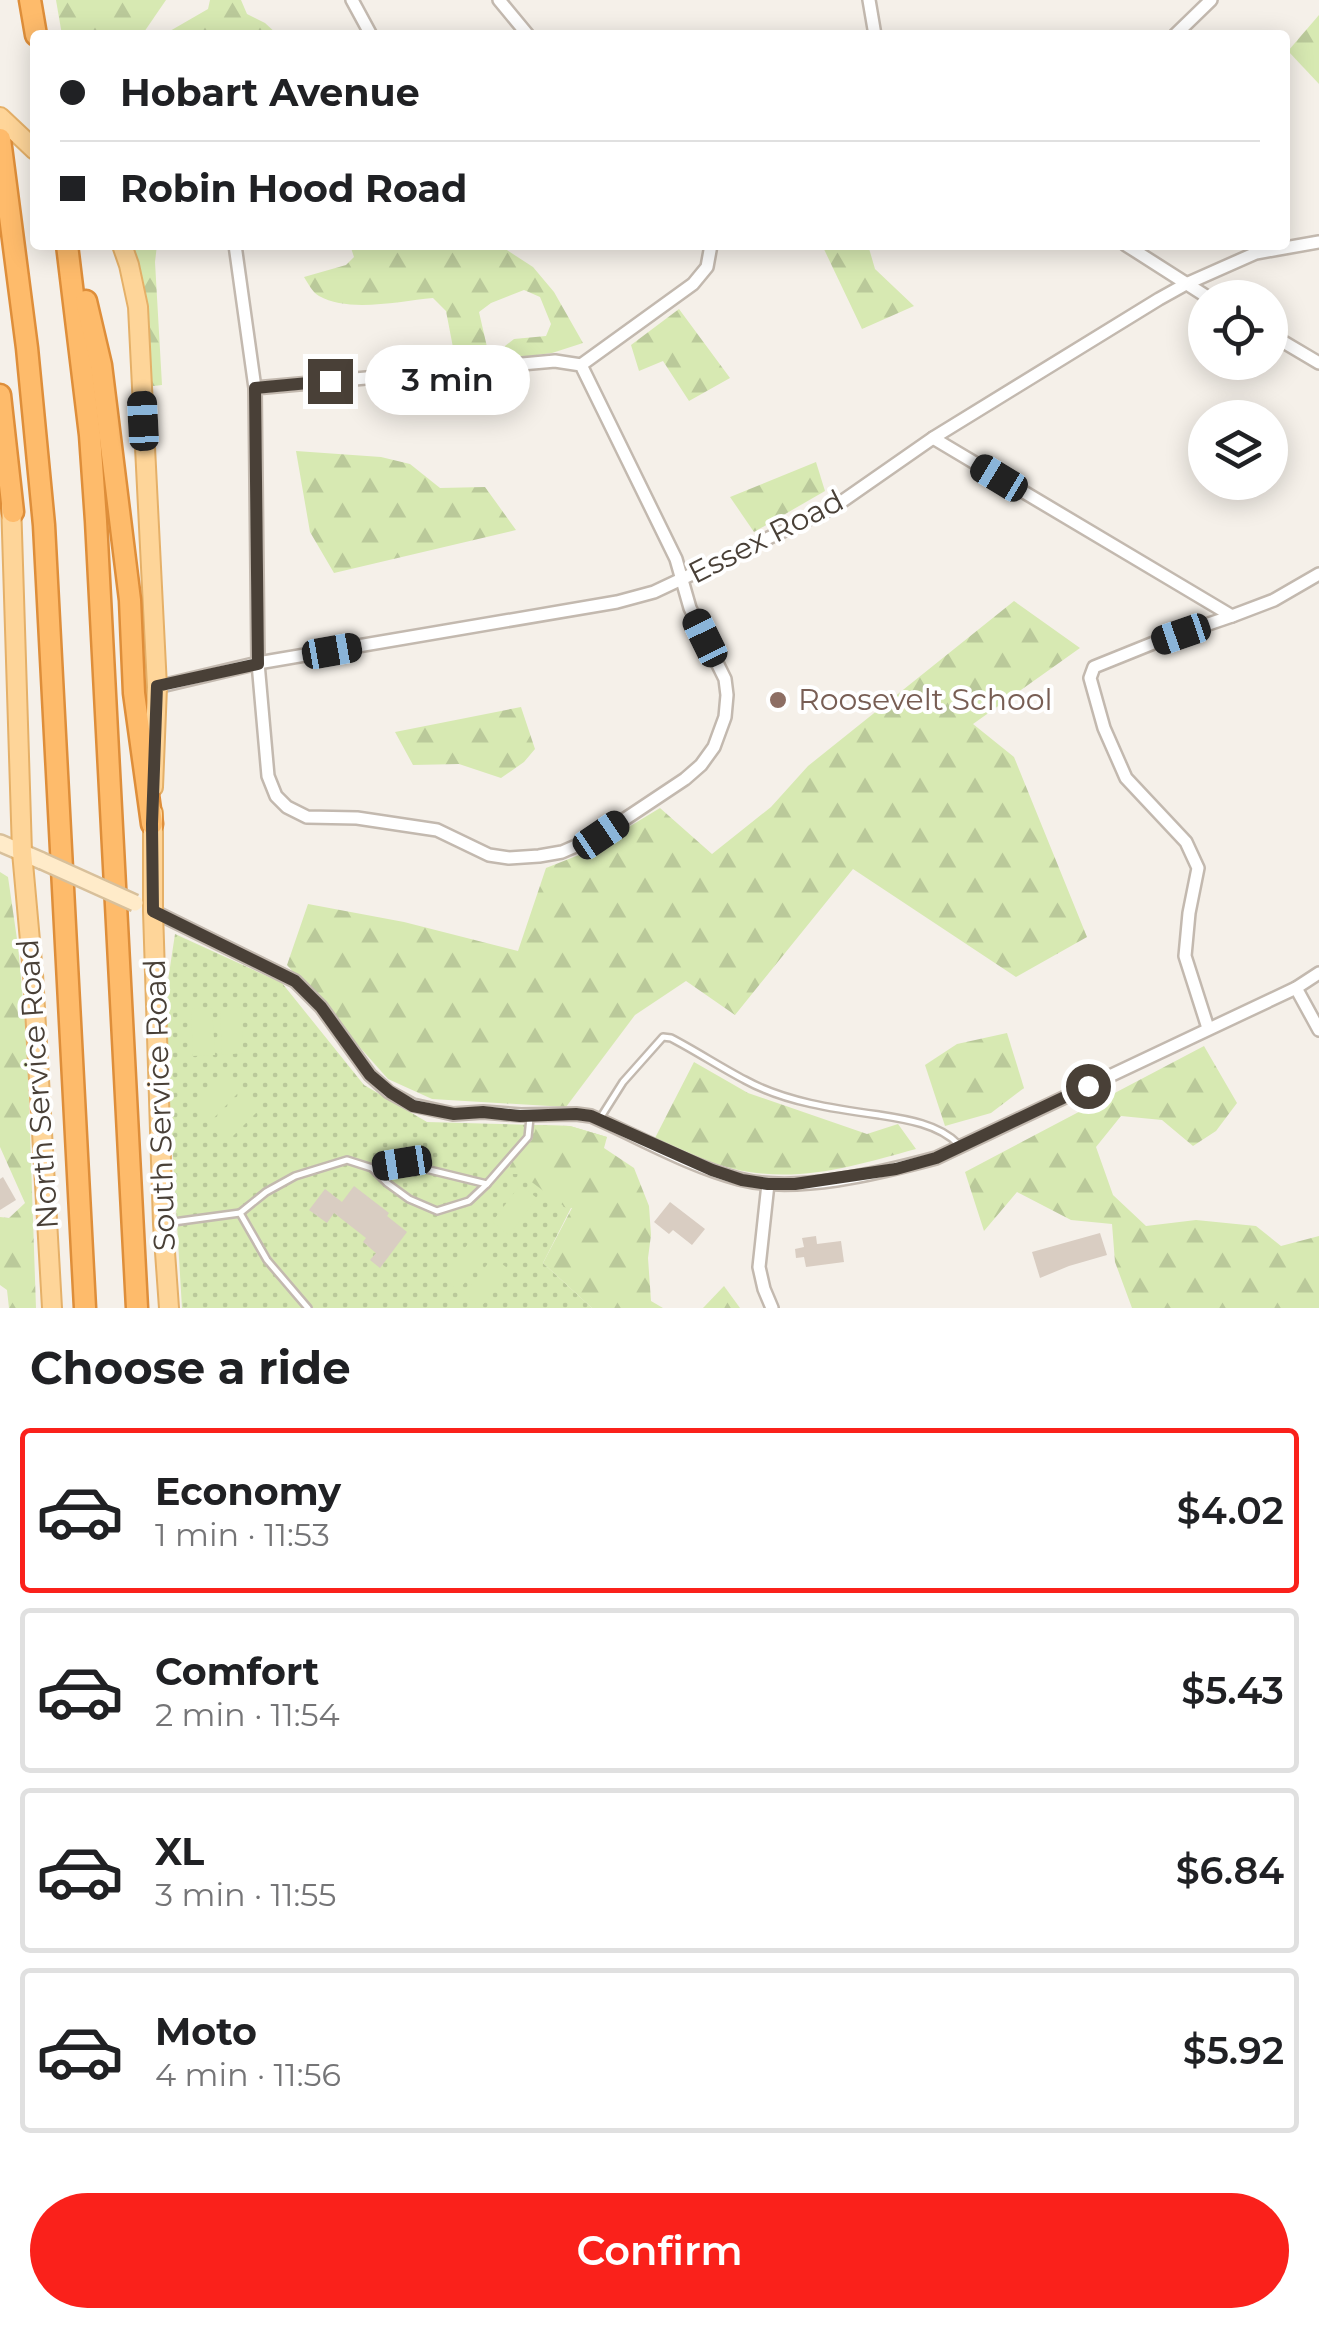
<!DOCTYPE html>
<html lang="en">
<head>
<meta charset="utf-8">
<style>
  :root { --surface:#fff; --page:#f2f2f2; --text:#202124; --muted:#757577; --line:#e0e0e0; --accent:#fa211b }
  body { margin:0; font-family:Montserrat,sans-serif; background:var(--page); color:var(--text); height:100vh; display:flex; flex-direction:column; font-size:38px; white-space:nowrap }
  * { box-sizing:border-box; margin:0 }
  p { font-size:32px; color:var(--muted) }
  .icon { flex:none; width:55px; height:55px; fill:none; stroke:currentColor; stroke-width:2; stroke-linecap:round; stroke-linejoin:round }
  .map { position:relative; height:1308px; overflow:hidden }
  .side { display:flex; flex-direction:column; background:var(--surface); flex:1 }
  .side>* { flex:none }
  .banner { position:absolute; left:30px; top:30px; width:1260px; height:220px; border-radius:10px; box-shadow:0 5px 25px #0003; display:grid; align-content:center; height:220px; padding:0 30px; background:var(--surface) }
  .buttons { position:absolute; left:1188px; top:280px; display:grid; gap:20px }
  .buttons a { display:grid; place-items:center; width:100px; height:100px; border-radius:50%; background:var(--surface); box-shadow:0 5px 25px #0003; font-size:50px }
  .end { position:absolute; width:45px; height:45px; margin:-22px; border:12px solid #494037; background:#fff; box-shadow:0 0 0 5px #fff }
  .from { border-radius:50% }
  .bubble { position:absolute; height:70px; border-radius:35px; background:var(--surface); box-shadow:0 5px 25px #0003; font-size:32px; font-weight:600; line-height:70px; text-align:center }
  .car { position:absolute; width:30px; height:60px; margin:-30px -15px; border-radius:12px; box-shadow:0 0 8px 2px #0007; background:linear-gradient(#222 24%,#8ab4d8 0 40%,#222 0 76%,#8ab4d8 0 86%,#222 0) }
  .banner b { display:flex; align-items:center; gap:35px; height:95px; font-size:38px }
  .banner b+b { border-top:2px solid var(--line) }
  .banner i { width:25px; height:25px; background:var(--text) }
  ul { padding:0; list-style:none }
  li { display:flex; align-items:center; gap:30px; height:165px; margin:0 20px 15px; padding:0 10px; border:5px solid var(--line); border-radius:10px }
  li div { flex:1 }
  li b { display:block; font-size:38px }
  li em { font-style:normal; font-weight:600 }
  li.current { border-color:var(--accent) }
  li>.icon { width:90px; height:90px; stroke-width:1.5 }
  h2 { padding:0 30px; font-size:45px; line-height:120px }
  .action { display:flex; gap:20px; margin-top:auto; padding:20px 30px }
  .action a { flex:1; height:115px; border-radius:60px; background:var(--accent); color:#fff; font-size:40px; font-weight:600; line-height:115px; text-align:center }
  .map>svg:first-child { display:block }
  .green { fill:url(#green-dots) }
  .forest { fill:url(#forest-firs) }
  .pitch { fill:#d7e9b2 }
  .building { fill:#d9cdc2 }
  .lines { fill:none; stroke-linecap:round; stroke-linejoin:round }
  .lane-casing { stroke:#c3b9af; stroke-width:10 }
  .street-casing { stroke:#c3b9af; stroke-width:16 }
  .secondary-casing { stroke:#d8c09b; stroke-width:20 }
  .primary-casing { stroke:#e5b068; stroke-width:22 }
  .highway-casing { stroke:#de8e3a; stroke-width:25 }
  .lane { stroke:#fff; stroke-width:5 }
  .street { stroke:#fff; stroke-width:11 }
  .secondary { stroke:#ffebc9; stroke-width:15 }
  .primary { stroke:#fed599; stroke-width:18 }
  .highway { stroke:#febb6b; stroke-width:20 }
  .secondary-bridge-casing { stroke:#d8c09b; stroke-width:20; stroke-linecap:butt }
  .secondary-bridge { stroke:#ffebc9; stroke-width:15 }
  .route { stroke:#494037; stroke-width:12 }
  .education-dot { fill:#8d6e63; stroke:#fff; stroke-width:4 }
  .labels { text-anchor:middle; stroke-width:8; stroke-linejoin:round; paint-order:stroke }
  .street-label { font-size:30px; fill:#494037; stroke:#fff }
  .education-label { font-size:30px; fill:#785e54; stroke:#fff; text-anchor:start }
</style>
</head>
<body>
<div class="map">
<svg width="1319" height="1308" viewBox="0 0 1319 1308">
  <defs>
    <pattern id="green-dots" width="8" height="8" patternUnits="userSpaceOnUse" patternTransform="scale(2.5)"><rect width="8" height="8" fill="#d7e9b2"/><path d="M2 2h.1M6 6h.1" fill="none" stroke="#bac99a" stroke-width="1.8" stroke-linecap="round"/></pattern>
    <pattern id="forest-firs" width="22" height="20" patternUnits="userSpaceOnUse" patternTransform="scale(2.5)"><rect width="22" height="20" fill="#d7e9b2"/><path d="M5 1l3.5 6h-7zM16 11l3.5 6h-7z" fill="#bac99a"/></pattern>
  </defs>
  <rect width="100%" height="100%" fill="#f5f0e9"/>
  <polygon class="green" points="175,934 282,983 364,1085 427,1122 570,1126 607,1137 543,1263 592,1308 182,1308 164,1007"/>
  <g class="forest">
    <polygon points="56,0 166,0 142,35 62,35"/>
    <polygon points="210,0 241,0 247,14 265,23 278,35 228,35 226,32 222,35 163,35 208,9"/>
    <polygon points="1319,15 1319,84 1288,51"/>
    <polygon points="128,245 157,245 155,262 162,385 145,387"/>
    <path d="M350,245h149l34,22 21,25 29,51 -31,10 -46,6 -1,-13 9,-7 32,-3 5,-12 -11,-27 -16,-7 -33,13 -12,9 11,48 -34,3 -10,-52 -13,-13c-33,3 -84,15 -114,-2 -7,-4 -11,-13 -15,-19l42,-12 8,-8z"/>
    <polygon points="822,245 868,245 875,269 914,306 862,329"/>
    <polygon points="679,309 730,378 689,401 663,361 639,371 631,345"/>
    <polygon points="296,451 381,457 410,464 440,488 485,487 516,530 334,573 310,532"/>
    <polygon points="816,462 825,491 754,532 730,497"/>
    <polygon points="1014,601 1080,648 973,724 1014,757 1087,937 1016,977 853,869 735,1015 686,981 635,1015 566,1107 432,1099 388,1079 287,965 308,904 404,922 518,951 546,868 589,851 660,808 712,854 771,807 808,766"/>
    <polygon points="521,707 535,749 524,762 501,778 459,764 413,765 395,732"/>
    <polygon points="0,872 8,877 18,946 27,1043 36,1308 9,1308 7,1290 0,1285 0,1217 9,1218 25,1203 0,1147"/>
    <polygon points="1007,1033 1024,1088 991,1113 945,1126 925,1065 957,1044"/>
    <polygon points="1204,1046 1237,1103 1216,1131 1193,1146 1162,1120 1121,1116 1096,1147 1113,1195 1146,1226 1196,1220 1256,1226 1281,1246 1319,1236 1319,1308 1132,1308 1115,1262 1112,1224 1071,1220 1017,1192 984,1231 965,1172"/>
    <path d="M694,1062l54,31 119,41 31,-10 18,25c-62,17 -118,35 -182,20 -27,-6 -54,-21 -79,-31z"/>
    <polygon points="537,1125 570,1126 607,1137 604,1148 634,1168 649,1206 651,1235 648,1258 651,1301 663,1308 592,1308 543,1263 572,1208 565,1207 521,1174 507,1174 514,1158 532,1140"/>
    <polygon points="724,1286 740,1308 703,1308"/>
  </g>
  <g class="pitch">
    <polygon points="241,1007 243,1053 222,1055 220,1008"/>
    <polygon points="212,1008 215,1055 193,1056 191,1009"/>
    <polygon points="225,1075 241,1090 208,1124 192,1109"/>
    <polygon points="244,1095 259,1110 226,1143 211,1128"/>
    <polygon points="520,1185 537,1198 509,1235 492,1222"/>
    <polygon points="471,1240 488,1253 459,1290 442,1277"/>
    <polygon points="493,1257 510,1270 481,1307 464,1294"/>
  </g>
  <g class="building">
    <polygon points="3,1177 16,1200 0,1210 0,1179"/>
    <polygon points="354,1186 389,1213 387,1216 407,1232 380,1268 370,1260 376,1253 363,1242 366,1238 334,1213 327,1223 309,1210 325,1189 342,1202"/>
    <polygon points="670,1202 705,1229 692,1245 673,1230 669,1234 654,1222"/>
    <polygon points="1100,1233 1107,1255 1069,1266 1040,1278 1032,1252"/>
    <polygon points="816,1236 817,1244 841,1241 844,1262 806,1267 804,1257 796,1258 795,1249 804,1247 802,1238"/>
  </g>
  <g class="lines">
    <defs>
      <g id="lane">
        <path d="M599,1120l24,-38 40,-45 8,1c25,13 49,29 74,42 40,22 90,29 134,35 26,4 60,9 79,29"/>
        <polyline points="372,1168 387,1183 409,1199 437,1211 469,1201 487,1184"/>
        <polyline points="240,1213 266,1192 295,1176 347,1160 372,1168 401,1163 487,1184 528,1137 530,1118"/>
        <polyline points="166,1223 240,1213 267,1260 308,1308"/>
      </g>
      <g id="street">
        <polyline points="352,0 371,35"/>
        <polyline points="499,0 528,35"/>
        <polyline points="869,0 875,35"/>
        <polyline points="1175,35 1211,0"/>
        <polyline points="235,245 255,388 258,663 268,776 276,796 287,807 307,817 357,818 437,830 489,855 509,858 539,856 562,852 601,835 685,779 701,765 714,747 725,717 727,695 725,679 690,608 676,559 581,365 555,361 255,388"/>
        <polyline points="1126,245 1209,298"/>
        <polyline points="1270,334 1319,363"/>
        <polyline points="581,365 693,284 707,267 711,245"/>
        <polyline points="933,438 1232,616 1274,600 1319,574"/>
        <polyline points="157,687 258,663 617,602 654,592 834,507 933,438 1159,299 1186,284 1256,253 1319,242"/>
        <path d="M153,911l142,70 26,26 49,68 19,17 24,13 40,9 30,-2 38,3 55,-1 15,2c48,21 98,50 148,63 57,15 141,-6 197,-21l360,-170 23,-15"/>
        <polyline points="1296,988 1319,1030"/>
        <polyline points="1208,1028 1185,956 1189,913 1198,868 1186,842 1126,778 1104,728 1090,678 1094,667 1156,642 1232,616"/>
        <polyline points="768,1184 759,1267 764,1289 772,1308"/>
      </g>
      <polyline id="secondary" points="0,843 42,861"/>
      <g id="primary">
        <polyline points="0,117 35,150"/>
        <polyline points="122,245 129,265 138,307 157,687 153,787"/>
        <polyline points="11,501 22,852 33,974 52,1308"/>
        <polyline points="153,813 153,911 163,1224 169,1308"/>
      </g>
      <g id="highway">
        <polyline points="30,0 36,35"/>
        <polyline points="0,139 27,348 44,525 85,1308"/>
        <polyline points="67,245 90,435 96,521 137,1308"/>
        <polyline points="86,301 101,365 130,600 134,693 152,824"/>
        <polyline points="0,395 13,512"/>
      </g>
    </defs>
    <use href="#lane" class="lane-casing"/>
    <use href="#street" class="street-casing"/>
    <use href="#secondary" class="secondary-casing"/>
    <use href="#primary" class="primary-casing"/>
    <use href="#highway" class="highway-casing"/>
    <use href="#lane" class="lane"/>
    <use href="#street" class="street"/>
    <use href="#secondary" class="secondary"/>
    <use href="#primary" class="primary"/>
    <use href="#highway" class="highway"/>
    <defs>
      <polyline id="secondary-bridge" points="42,861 135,903"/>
    </defs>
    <use href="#secondary-bridge" class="secondary-bridge-casing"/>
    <use href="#secondary-bridge" class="secondary-bridge"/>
  </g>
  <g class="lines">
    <polyline class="route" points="330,381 255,388 258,664 157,686 152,824 153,911 295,981 321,1007 370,1075 390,1092 413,1106 454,1114 483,1112 520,1116 576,1114 591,1116 712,1170 742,1180 768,1184 795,1184 896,1169 936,1158 1088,1086"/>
  </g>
  <circle class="education-dot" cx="778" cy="700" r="10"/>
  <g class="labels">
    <g class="street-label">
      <text transform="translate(766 537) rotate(-27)" y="10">Essex Road</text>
      <text transform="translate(38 1084) rotate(-94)" y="10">North Service Road</text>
      <text transform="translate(160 1105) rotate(-92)" y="10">South Service Road</text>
    </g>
    <g class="education-label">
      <text x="798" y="710">Roosevelt School</text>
    </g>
  </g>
</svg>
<div class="buttons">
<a><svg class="icon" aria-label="locate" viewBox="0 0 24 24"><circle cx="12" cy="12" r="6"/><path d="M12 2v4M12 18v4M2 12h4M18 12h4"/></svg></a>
<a><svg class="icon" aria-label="layers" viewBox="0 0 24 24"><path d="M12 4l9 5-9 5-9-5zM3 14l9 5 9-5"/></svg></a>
</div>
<i class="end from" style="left:1088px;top:1086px"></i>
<i class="end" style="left:330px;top:381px"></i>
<div class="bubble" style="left:365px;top:345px;width:165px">3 min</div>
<i class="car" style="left:143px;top:421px;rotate:357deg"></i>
<i class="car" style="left:999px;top:478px;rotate:301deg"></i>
<i class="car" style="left:1181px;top:634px;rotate:251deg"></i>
<i class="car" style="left:705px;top:638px;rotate:334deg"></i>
<i class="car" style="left:332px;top:651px;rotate:80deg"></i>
<i class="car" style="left:601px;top:835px;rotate:56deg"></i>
<i class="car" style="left:402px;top:1163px;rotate:261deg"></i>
<div class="banner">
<b><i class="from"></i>Hobart Avenue</b>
<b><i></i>Robin Hood Road</b>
</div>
</div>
<section class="side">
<h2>Choose a ride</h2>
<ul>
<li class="current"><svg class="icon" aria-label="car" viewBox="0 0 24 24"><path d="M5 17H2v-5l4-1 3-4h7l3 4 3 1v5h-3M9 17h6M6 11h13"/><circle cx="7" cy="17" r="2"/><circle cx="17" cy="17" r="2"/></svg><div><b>Economy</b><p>1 min · 11:53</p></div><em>$4.02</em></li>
<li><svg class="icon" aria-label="car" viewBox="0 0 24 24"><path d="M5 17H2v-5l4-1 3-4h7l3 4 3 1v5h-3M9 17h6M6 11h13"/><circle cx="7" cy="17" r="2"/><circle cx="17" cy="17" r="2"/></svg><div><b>Comfort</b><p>2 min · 11:54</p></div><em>$5.43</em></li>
<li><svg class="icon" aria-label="car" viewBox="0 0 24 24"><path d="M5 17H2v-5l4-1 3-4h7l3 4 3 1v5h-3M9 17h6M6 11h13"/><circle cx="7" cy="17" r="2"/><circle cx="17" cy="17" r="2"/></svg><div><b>XL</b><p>3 min · 11:55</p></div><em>$6.84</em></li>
<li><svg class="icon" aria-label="car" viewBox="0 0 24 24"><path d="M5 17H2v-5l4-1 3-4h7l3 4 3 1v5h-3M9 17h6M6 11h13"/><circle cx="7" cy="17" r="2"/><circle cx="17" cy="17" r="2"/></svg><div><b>Moto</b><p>4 min · 11:56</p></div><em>$5.92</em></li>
</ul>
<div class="action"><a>Confirm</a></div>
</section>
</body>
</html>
